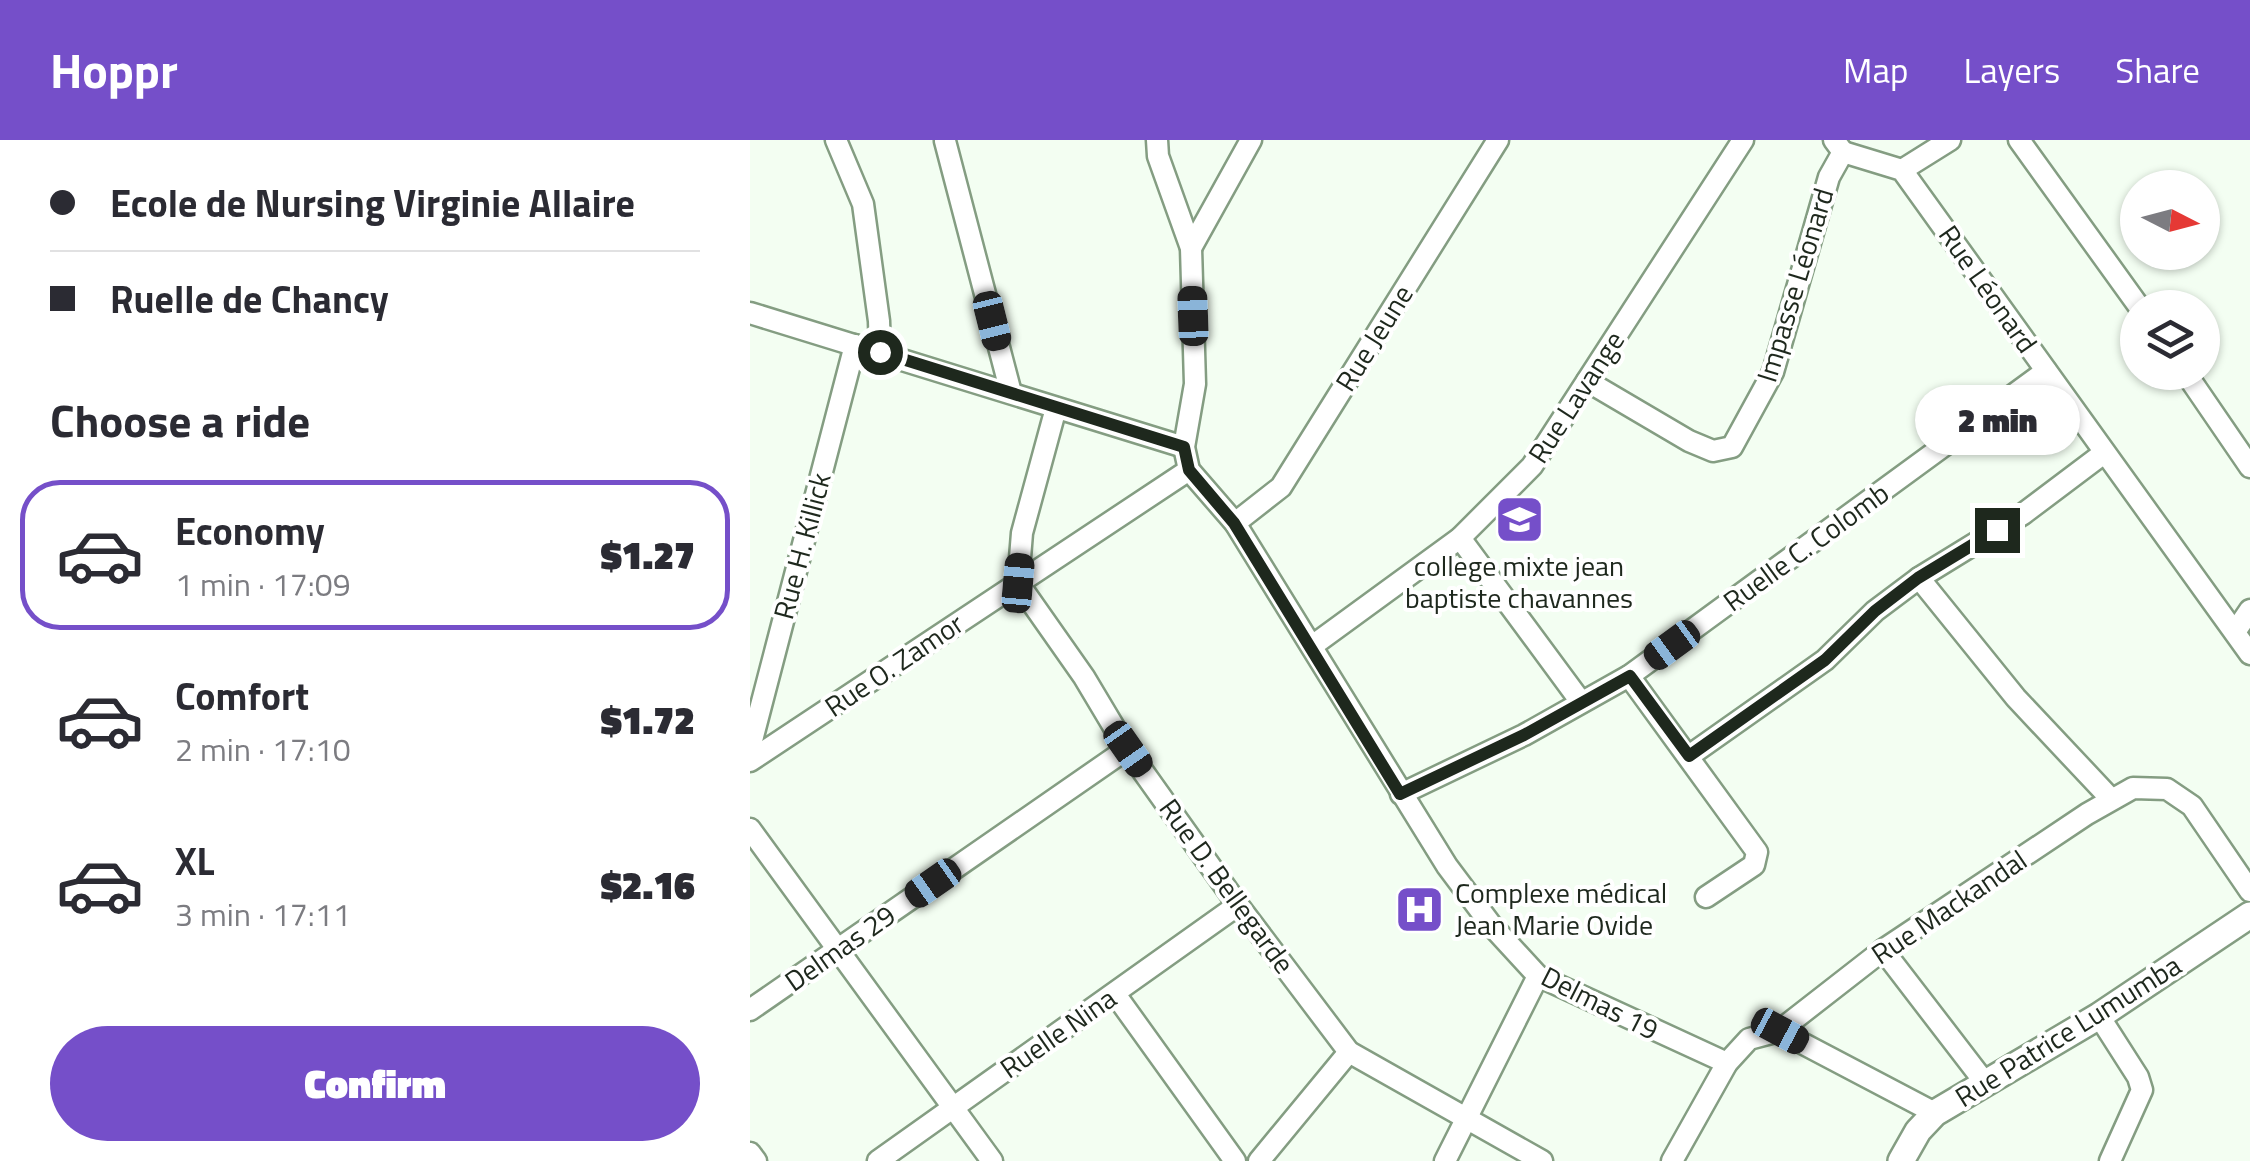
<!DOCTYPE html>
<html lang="en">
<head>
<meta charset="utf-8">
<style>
  :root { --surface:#fff; --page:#f7f7f7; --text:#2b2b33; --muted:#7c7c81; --line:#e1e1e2; --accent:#754fc9 }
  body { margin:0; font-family:"Titillium Web",sans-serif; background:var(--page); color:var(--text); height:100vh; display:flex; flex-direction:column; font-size:38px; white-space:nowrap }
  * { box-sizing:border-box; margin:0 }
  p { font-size:32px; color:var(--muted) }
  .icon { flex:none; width:55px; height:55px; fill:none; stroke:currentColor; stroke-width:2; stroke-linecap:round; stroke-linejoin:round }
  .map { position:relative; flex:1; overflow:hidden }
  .drawer { display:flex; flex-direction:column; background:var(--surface); width:750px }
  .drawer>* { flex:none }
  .banner { display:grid; align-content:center; height:220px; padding:0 50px; background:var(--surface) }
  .needle { width:65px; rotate:96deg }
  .controls { position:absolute; left:1370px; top:30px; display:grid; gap:20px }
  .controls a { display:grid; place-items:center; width:100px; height:100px; border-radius:50%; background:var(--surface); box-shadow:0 2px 8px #0004; font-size:50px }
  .end { position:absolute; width:45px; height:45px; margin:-22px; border:12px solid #1e281d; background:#fff; box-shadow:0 0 0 5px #fff }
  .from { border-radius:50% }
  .bubble { position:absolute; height:70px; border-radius:35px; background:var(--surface); box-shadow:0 2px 8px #0004; font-size:32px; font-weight:800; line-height:70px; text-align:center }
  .car { position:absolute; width:30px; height:60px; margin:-30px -15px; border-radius:12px; box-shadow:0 0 8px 2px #0007; background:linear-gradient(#222 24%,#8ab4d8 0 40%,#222 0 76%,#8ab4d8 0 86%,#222 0) }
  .banner b { display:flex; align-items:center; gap:35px; height:95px; font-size:38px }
  .banner b+b { border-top:2px solid var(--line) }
  .banner i { width:25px; height:25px; background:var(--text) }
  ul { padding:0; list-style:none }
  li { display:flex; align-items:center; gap:30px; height:150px; margin:0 20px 15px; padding:0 30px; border:5px solid transparent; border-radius:40px }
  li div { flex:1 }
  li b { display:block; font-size:38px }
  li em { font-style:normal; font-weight:800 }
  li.on { border-color:var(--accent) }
  li>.icon { width:90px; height:90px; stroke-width:1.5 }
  h2 { padding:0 50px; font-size:45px; line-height:120px }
  .cta { display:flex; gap:20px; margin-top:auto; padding:20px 50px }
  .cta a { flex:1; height:115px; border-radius:60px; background:var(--accent); color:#fff; font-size:40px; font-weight:800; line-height:115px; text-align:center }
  header { display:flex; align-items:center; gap:60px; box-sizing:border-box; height:140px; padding:0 50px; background:var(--accent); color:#fff }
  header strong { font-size:48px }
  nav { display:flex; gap:55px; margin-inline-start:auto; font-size:35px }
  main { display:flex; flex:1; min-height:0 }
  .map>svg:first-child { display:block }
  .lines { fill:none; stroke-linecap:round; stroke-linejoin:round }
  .minor-casing { stroke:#849d82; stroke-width:25 }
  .tertiary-casing { stroke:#849d82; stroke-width:30 }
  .minor { stroke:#fff; stroke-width:20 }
  .tertiary { stroke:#fff; stroke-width:25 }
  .route { stroke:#1e281d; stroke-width:12 }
  .labels { text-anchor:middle; stroke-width:8; stroke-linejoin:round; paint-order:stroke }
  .street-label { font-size:28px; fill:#1e281d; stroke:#fff }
  .poi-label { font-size:28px; fill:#1e281d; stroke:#fff }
</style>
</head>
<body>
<header>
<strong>Hoppr</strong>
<nav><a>Map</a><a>Layers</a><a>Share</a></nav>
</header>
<main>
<section class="drawer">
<div class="banner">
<b><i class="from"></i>Ecole de Nursing Virginie Allaire</b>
<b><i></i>Ruelle de Chancy</b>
</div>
<h2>Choose a ride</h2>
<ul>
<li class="on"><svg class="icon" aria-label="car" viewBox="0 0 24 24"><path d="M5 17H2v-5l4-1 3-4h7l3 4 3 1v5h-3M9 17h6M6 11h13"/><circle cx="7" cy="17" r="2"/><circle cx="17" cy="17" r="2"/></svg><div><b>Economy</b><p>1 min · 17:09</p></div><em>$1.27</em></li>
<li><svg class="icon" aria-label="car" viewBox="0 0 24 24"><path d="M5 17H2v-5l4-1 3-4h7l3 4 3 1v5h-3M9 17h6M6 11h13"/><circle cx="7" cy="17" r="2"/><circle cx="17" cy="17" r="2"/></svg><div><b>Comfort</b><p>2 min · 17:10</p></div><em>$1.72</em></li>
<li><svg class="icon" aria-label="car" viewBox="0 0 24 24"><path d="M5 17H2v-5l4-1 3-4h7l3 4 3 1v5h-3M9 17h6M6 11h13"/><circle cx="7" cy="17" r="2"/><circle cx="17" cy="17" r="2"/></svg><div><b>XL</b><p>3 min · 17:11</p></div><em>$2.16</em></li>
</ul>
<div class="cta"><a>Confirm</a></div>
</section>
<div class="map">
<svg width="1500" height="1021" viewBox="0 0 1500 1021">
  <rect width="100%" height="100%" fill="#f3fef2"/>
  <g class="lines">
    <defs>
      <g id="minor">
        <polyline points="86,0 113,64 129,181 130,212"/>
        <polyline points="407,0 408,16 441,108 445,244 434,307 439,330 485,383 697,726 742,786 788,836 977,923"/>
        <polyline points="1269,0 1390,168"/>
        <polyline points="195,1 261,253"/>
        <polyline points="1093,12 1152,30 1500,514"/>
        <polyline points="1152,30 1200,0"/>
        <polyline points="441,108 501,0"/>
        <polyline points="0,173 434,307"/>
        <polyline points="1435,232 1500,327"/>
        <polyline points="837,241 939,301 963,311 982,307 1023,232 1079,37 1093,12 1084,0"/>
        <polyline points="306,268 272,393 268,443 334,537 377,609 488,765 599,912 792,1021"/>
        <polyline points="485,383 531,347 748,0"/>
        <polyline points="710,398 831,562"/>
        <polyline points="1169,438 1266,558 1361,659"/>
        <polyline points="1485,492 1500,470"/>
        <polyline points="562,506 710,398 782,326 993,0"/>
        <polyline points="879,536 1007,712 1004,725 956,757"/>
        <polyline points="0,608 105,205"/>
        <polyline points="939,616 1075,520 1125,471 1169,438 1273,374 1354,313"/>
        <polyline points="0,621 439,330"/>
        <polyline points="651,654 774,595 879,536 1296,231"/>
        <polyline points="0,689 242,1021"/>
        <polyline points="1133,810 1236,944"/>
        <polyline points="365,854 485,1021"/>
        <polyline points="0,870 377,609"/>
        <polyline points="1349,876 1388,937 1392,950 1360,1021"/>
        <polyline points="1029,891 1185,973"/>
        <polyline points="0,1013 6,1021"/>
        <polyline points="128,1021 488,765"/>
        <polyline points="509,1021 599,912"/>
        <polyline points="695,1021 788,836"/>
        <polyline points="922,1021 977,923 999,899 1029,891 1133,810 1337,674 1383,648 1417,649 1442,666 1500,751"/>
      </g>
      <polyline id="tertiary" points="1151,1021 1168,991 1185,973 1349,876 1500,775"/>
    </defs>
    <use href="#minor" class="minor-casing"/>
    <use href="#tertiary" class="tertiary-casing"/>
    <use href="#minor" class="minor"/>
    <use href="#tertiary" class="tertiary"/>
  </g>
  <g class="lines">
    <polyline class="route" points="130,212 434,307 439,330 484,383 650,654 774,595 880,536 939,616 1075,520 1125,471 1168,438 1247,390"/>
  </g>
  <defs>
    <symbol id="school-square" viewBox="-11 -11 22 22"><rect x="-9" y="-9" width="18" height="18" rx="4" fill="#754fc9" stroke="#fff"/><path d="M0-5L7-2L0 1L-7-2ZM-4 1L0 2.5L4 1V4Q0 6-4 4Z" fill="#fff"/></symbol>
    <symbol id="hospital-square" viewBox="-11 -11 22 22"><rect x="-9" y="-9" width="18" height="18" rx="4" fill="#754fc9" stroke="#fff"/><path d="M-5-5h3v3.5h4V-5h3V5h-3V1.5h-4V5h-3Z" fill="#fff"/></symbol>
  </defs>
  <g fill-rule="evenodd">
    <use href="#school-square" x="742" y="352" width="55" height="55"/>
    <use href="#hospital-square" x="642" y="742" width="55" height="55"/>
  </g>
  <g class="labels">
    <g class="street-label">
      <text transform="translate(1045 145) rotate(-73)" y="10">Impasse Léonard</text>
      <text transform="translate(1238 149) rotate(55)" y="10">Rue Léonard</text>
      <text transform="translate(624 198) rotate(-58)" y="10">Rue Jeune</text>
      <text transform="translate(826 257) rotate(-57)" y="10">Rue Lavange</text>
      <text transform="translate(52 406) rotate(-75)" y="10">Rue H. Killick</text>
      <text transform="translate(1056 407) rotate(-36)" y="10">Ruelle C. Colomb</text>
      <text transform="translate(144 525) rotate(-34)" y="10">Rue O. Zamor</text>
      <text transform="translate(477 746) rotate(54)" y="10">Rue D. Bellegarde</text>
      <text transform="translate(1199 767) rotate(-34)" y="10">Rue Mackandal</text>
      <text transform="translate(90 808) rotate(-35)" y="10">Delmas 29</text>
      <text transform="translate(850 863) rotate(27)" y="10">Delmas 19</text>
      <text transform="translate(1318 891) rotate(-32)" y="10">Rue Patrice Lumumba</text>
      <text transform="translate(308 893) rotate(-35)" y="10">Ruelle Nina</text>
    </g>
    <g class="poi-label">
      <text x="769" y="436">college mixte jean<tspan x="769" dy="32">baptiste chavannes</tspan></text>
      <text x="705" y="763" text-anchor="start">Complexe médical<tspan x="705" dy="32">Jean Marie Ovide</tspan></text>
    </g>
  </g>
</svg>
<div class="controls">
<a><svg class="needle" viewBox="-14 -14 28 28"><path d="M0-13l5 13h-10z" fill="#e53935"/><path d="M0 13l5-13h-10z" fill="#7c7c81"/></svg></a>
<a><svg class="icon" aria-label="layers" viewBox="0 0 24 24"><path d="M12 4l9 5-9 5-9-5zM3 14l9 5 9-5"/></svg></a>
</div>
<i class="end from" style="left:130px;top:212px"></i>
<i class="end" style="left:1247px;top:390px"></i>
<div class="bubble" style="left:1165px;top:245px;width:165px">2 min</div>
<i class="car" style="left:443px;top:176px;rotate:358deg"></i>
<i class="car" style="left:242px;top:181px;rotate:166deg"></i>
<i class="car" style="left:268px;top:443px;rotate:5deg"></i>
<i class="car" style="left:922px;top:505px;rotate:234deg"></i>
<i class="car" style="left:378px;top:609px;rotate:145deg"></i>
<i class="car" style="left:183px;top:743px;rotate:235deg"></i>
<i class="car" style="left:1030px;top:891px;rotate:118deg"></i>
</div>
</main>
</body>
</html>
